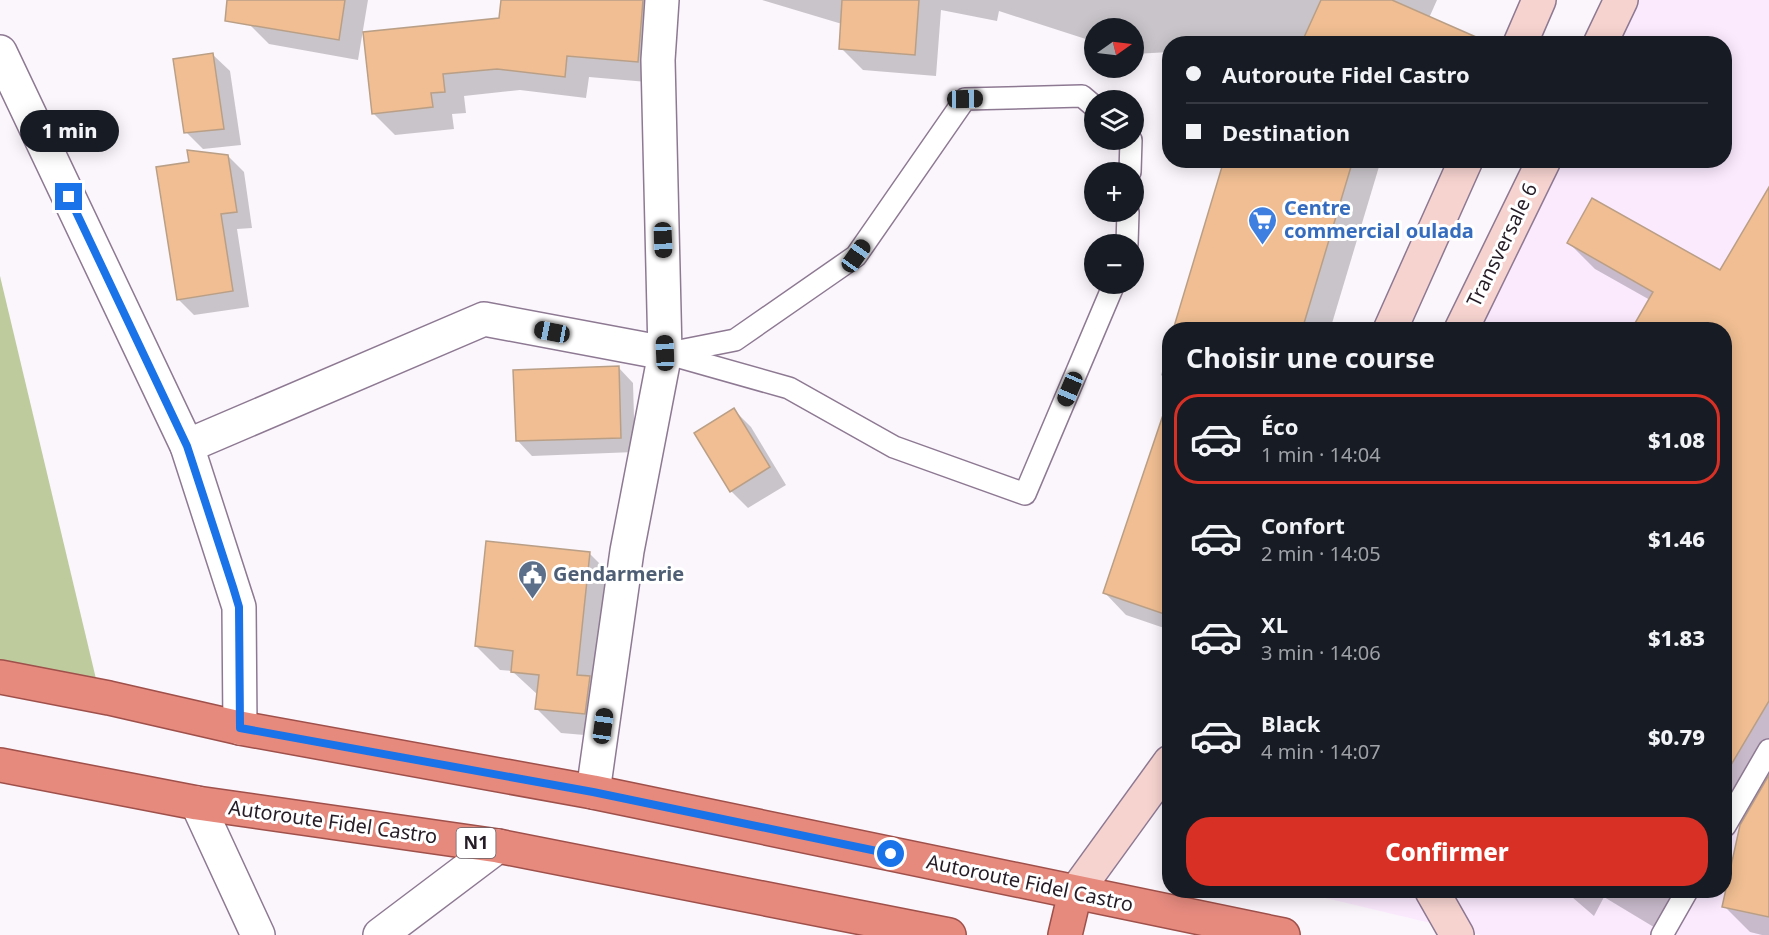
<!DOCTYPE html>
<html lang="fr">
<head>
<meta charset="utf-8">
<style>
  :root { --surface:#171b24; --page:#20242c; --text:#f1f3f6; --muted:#9ea1a6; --line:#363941; --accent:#d93025 }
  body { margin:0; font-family:"Noto Sans",sans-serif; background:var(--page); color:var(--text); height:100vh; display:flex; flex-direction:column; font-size:22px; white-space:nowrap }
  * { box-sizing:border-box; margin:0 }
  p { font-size:20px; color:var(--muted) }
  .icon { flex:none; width:33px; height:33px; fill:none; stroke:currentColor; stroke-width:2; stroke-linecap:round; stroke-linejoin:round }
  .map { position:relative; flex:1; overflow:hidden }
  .drawer { position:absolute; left:1162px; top:322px; width:570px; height:576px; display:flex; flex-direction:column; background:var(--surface); border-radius:24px; box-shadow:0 3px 15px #0003 }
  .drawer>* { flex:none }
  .guide { position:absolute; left:1162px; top:36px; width:570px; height:132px; border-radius:24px; box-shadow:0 3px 15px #0003; display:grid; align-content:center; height:132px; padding:0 24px; background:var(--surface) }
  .needle { width:39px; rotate:76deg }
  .tools { position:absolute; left:1084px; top:18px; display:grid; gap:12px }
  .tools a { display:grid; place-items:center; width:60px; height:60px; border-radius:50%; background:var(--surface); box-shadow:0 3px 15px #0003; font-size:30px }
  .end { position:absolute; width:27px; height:27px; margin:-14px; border:8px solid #1a73e8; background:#fff; box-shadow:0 0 0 3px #fff }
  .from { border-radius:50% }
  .bubble { position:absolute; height:42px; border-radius:21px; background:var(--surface); box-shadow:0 3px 15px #0003; font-size:20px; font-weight:800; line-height:42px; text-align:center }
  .car { position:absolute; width:18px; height:36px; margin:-18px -9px; border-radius:8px; box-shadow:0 0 4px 2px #0007; background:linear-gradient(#222 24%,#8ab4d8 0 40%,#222 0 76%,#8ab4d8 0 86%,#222 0) }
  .guide b { display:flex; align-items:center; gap:21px; height:57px; font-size:22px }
  .guide b+b { border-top:2px solid var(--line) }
  .guide i { width:15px; height:15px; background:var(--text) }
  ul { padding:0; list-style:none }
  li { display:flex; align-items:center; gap:18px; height:90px; margin:0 12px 9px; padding:0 12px; border:3px solid transparent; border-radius:24px }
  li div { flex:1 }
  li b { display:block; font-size:22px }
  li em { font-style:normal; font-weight:800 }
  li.selected { border-color:var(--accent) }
  li>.icon { width:54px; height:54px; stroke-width:1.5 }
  h2 { padding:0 24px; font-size:27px; line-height:72px }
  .action { display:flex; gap:12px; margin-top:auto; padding:12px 24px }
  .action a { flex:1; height:69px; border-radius:24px; background:var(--accent); color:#fff; font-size:24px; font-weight:800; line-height:69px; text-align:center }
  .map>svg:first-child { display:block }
  .built { fill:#fbe9fe }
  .green { fill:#becb9d }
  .shadow { fill:#0003 }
  .building { fill:#f0be92; stroke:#ba9f87; stroke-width:1.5 }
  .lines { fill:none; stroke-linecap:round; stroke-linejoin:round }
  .service-casing { stroke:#8e7993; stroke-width:24 }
  .minor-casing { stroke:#8e7993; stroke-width:36 }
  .secondary-casing { stroke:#8e7993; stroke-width:36 }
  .trunk-casing { stroke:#9f504a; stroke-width:36 }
  .service { stroke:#fff; stroke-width:21 }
  .minor { stroke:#fff; stroke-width:33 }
  .secondary { stroke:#f6d3cf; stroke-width:33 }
  .trunk { stroke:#e68a7e; stroke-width:33 }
  .route { stroke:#1a73e8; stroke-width:8 }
  .labels { text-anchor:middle; stroke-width:6; stroke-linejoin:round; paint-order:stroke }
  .shield { fill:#fff; stroke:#666067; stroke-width:1.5 }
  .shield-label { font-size:18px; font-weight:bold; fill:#251c26 }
  .shop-label { font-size:20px; font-weight:bold; fill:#366cbe; stroke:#fff; text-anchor:start }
  .street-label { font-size:20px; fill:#251c26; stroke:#fff }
  .service-label { font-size:20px; font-weight:bold; fill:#4e5e75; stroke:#fff; text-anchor:start }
</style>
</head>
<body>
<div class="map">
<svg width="1769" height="935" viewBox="0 0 1769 935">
  <rect width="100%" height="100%" fill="#fbf6fc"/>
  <polygon class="built" points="1610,0 1769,0 1769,935 1481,935 1296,891 1725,891 1725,330 1445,330 1527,161 1725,160 1725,44 1588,43"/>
  <polygon class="green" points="0,276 102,704 0,680"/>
  <g class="shadow">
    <polygon points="253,0 368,0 358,60 269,44 249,24"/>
    <polygon points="503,0 667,0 659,83 589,77 586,98 520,90 464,96 466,113 452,114 454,129 395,135 373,113 500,19"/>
    <polygon points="762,0 1437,0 1429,18 1459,44 1170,44 1170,52 1134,54 1134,28 1095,28 1095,42 999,11 997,21 941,10 936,76 863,70 841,48 842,24"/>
    <polygon points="212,54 230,71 241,145 203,149 186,132"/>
    <polygon points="228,156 244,172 252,228 237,229 249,307 194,315 178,299 190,163"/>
    <polygon points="1225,160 1381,160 1330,330 1175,330"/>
    <polygon points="1769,190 1769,771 1725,845 1725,330 1633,330 1650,300 1595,269 1569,243 1720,272"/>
    <polygon points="1170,345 1170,383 1161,375"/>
    <polygon points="618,367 633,383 635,452 532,456 517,440"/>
    <polygon points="1170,400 1170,630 1126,615 1105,593"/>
    <polygon points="734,410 751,427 786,485 748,508 731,491"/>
    <polygon points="589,553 613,577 608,737 561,733 537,709 538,695 512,671 500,670 476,646"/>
    <polygon points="1769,778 1769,935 1762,935 1750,932 1724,906"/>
    <polygon points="1565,891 1697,891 1667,935 1604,897 1594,916"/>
  </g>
  <g class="building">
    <polygon points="227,0 345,0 339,40 225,21"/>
    <polygon points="501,0 643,0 638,62 567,56 565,77 497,69 443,74 445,92 431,93 433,107 372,114 363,32 499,18"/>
    <polygon points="842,0 919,0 915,55 839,49"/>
    <polygon points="1321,0 1392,0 1492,44 1301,44"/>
    <polygon points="213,53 224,129 184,133 173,59"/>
    <polygon points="187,150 228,155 237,212 221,214 233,291 177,300 156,167 189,162"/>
    <polygon points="1224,160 1353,160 1302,330 1173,330"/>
    <polygon points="1769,187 1769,701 1725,775 1725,330 1631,330 1653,292 1567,243 1592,198 1720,270"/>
    <polygon points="619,366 621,438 516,441 513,370"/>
    <polygon points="734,408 770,467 730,492 694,433"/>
    <polygon points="1163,415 1170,417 1170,616 1103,593"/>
    <polygon points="486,541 590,552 577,675 590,676 585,714 535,709 539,675 511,672 513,651 475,646"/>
    <polygon points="1769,775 1769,917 1722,907 1740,825"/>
  </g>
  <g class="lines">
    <defs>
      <g id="service">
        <polyline points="1130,172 1131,140"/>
        <polyline points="1127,244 1128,212"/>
        <polyline points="665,353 789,388 894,447 1025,494 1114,284"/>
        <polyline points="669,353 735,340 856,256 965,99 1082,96 1095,107"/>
        <polyline points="1725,826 1769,750"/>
        <polyline points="1662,935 1687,891"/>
      </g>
      <g id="minor">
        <polyline points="0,52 187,446 239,607 240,728"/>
        <polyline points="187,446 484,319 665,353"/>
        <polyline points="593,792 627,551 665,353 658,60 662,0"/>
        <polyline points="197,803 258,935"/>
        <polyline points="380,935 498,846"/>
      </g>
      <g id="secondary">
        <polyline points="1520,44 1539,0"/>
        <polyline points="1600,44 1621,0"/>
        <polyline points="1390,330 1466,160"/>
        <polyline points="1461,330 1544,160"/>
        <polyline points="1432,891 1457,935"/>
        <polyline points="1075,893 1170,762"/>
      </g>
      <g id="trunk">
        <polyline points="0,677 109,698 240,728 593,792 1283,935"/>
        <polyline points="0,765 197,803 498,846 949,935"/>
        <polyline points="1065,935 1075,893"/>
      </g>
    </defs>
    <use href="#service" class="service-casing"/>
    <use href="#minor" class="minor-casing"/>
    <use href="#secondary" class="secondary-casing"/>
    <use href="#trunk" class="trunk-casing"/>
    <use href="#service" class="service"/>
    <use href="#minor" class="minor"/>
    <use href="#secondary" class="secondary"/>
    <use href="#trunk" class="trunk"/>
  </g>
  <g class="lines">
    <polyline class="route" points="69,197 187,446 233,587 239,607 240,728 593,792 891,854"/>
  </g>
  <defs>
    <symbol id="supermarket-pin" viewBox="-11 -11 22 30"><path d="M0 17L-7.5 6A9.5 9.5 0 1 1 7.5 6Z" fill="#3f7fe0" stroke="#fff"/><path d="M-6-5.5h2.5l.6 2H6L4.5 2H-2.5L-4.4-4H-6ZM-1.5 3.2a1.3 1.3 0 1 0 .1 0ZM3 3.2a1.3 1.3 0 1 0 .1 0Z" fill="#fff"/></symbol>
    <symbol id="civic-pin" viewBox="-11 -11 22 30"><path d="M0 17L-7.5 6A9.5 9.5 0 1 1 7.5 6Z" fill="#5c6f8a" stroke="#fff"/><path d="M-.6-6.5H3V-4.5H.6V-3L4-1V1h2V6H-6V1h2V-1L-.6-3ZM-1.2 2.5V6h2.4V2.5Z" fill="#fff"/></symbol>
  </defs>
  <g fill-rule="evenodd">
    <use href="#supermarket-pin" x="1246" y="204" width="33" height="45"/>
    <use href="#civic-pin" x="516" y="558" width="33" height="45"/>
  </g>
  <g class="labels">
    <rect class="shield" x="456.5" y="828" width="39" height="30" rx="4.5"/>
    <g class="shield-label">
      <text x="476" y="849">N1</text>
    </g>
    <g class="shop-label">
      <text x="1284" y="215">Centre<tspan x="1284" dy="23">commercial oulada</tspan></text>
    </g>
    <g class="street-label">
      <text transform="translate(1502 245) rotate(-64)" y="7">Transversale 6</text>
      <text transform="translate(333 822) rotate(8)" y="7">Autoroute Fidel Castro</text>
      <text transform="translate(1030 883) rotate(12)" y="7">Autoroute Fidel Castro</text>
    </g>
    <g class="service-label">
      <text x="553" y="581">Gendarmerie</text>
    </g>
  </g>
</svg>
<div class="tools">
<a><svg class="needle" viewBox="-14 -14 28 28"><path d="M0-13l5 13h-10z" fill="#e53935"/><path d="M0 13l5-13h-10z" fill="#9ea1a6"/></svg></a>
<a><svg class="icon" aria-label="layers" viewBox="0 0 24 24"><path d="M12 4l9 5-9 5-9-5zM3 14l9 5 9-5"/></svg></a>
<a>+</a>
<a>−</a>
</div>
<i class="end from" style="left:891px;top:854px"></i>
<i class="end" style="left:69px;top:197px"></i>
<div class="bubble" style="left:20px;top:110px;width:99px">1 min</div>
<i class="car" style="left:965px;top:99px;rotate:89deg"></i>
<i class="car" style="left:663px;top:240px;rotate:178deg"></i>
<i class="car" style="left:856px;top:256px;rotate:35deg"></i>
<i class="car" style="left:552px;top:332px;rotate:281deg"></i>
<i class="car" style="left:665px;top:353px;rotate:358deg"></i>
<i class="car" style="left:1070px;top:389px;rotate:203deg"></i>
<i class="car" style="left:603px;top:726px;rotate:8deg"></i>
<div class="guide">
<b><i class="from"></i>Autoroute Fidel Castro</b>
<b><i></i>Destination</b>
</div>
<section class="drawer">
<h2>Choisir une course</h2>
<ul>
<li class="selected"><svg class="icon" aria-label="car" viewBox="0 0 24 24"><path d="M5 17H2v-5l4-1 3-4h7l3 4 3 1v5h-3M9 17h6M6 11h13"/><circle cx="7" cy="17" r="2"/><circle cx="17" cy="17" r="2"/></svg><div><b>Éco</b><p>1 min · 14:04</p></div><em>$1.08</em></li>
<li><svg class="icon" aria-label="car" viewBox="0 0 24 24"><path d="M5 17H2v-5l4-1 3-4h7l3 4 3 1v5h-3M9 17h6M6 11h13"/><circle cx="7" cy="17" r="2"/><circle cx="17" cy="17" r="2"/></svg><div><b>Confort</b><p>2 min · 14:05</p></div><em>$1.46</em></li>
<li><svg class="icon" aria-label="car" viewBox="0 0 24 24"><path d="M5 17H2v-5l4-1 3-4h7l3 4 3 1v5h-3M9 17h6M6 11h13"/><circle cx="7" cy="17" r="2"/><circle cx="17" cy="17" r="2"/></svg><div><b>XL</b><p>3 min · 14:06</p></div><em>$1.83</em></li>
<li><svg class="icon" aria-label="car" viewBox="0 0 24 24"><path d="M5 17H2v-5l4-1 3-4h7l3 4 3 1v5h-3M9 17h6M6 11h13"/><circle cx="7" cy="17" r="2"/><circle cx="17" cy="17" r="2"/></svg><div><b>Black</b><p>4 min · 14:07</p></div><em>$0.79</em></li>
</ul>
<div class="action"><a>Confirmer</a></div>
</section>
</div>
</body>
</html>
